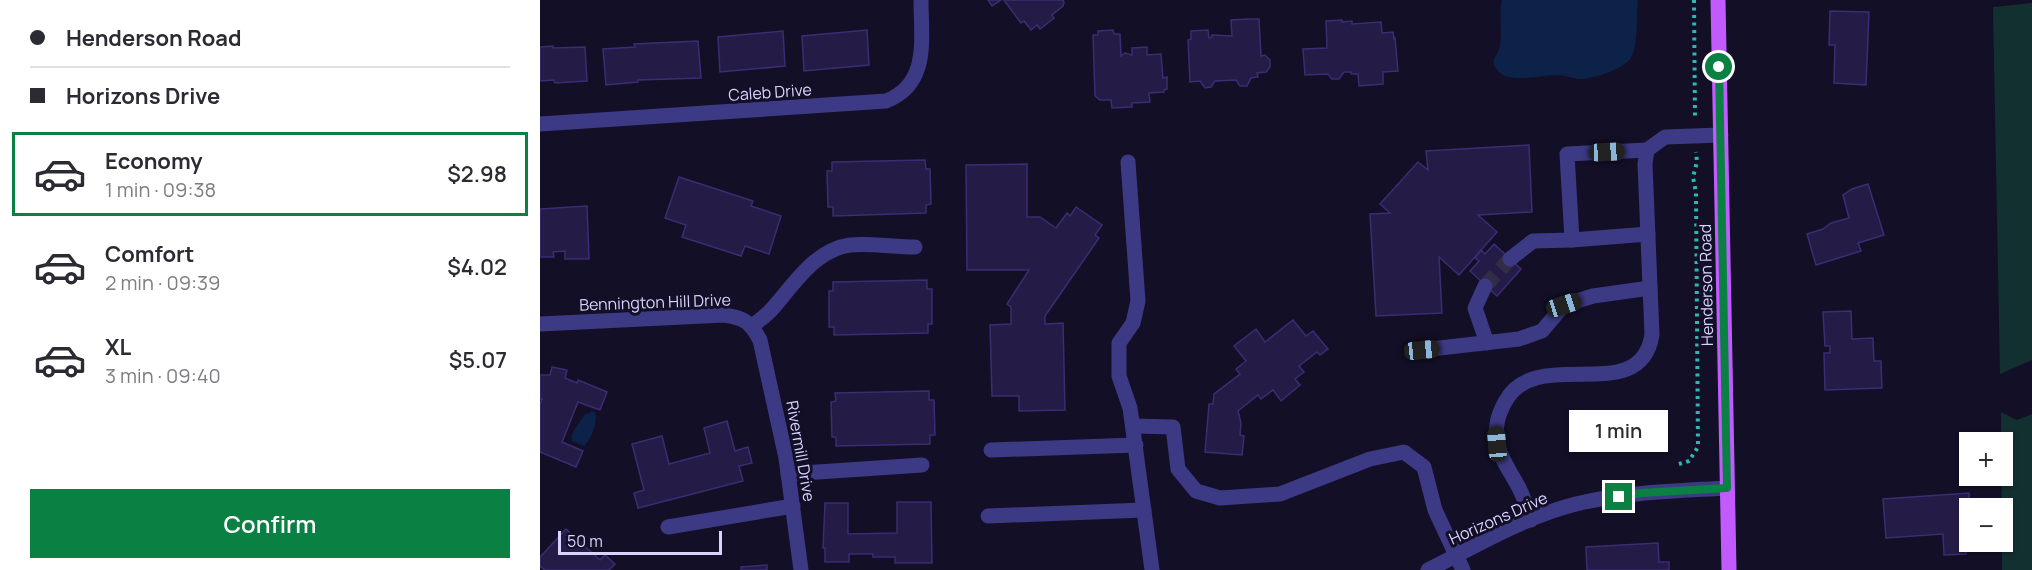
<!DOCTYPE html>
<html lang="en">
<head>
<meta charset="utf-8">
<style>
  :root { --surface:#fff; --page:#f2f2f3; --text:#2b2b33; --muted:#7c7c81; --line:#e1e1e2; --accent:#0b8043 }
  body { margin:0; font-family:Manrope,sans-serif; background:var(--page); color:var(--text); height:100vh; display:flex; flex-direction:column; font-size:22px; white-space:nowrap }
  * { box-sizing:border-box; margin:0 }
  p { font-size:20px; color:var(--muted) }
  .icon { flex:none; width:33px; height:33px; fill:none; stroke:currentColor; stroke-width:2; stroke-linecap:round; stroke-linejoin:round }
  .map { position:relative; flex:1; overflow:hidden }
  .drawer { display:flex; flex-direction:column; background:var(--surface); width:540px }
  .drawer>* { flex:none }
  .hud { display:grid; align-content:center; height:132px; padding:0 30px; background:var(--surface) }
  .buttons { position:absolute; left:1419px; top:432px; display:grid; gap:12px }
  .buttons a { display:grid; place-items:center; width:54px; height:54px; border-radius:0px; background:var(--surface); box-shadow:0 2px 4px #0004; font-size:30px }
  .scale { position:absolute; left:18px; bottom:15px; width:164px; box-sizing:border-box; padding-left:6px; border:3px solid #d9d4ff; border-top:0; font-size:16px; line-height:21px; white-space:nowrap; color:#d9d4ff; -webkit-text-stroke:4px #130f26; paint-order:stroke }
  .end { position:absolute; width:27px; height:27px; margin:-14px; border:8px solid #0b8043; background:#fff; box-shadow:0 0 0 3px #fff }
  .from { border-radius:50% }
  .bubble { position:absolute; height:42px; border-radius:0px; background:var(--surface); box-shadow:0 2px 4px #0004; font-size:20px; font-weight:600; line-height:42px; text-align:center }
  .car { position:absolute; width:18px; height:36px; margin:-18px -9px; border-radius:8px; box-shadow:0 0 4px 2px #0007; background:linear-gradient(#222 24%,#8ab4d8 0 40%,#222 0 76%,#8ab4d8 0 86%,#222 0) }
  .hud b { display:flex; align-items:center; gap:21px; height:57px; font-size:22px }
  .hud b+b { border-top:2px solid var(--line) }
  .hud i { width:15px; height:15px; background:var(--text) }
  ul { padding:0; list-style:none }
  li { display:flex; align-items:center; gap:18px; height:84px; margin:0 12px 9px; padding:0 18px; border:3px solid transparent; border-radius:0px }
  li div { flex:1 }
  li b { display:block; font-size:22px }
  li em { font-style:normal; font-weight:600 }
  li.selected { border-color:var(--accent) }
  li>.icon { width:54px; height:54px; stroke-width:1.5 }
  .button { display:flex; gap:12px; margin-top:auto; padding:12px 30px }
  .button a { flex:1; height:69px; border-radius:0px; background:var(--accent); color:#fff; font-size:24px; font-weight:600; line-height:69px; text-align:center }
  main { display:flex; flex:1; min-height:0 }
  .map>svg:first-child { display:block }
  .green { fill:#12302f }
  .water { fill:#0c2248 }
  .building { fill:#241b47; stroke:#3b2d73; stroke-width:1.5 }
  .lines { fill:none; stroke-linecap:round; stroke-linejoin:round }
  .minor-tunnel { stroke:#312d47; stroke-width:15; stroke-dasharray:15 8; stroke-linecap:butt }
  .path { stroke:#2fb8b0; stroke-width:4; stroke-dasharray:3 4.5; stroke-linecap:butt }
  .minor { stroke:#3d3a85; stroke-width:15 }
  .major { stroke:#c25bff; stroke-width:15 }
  .route { stroke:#0b8043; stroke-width:8 }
  .labels { text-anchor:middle; stroke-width:6; stroke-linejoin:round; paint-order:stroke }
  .street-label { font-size:16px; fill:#d9d4ff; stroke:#130f26 }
</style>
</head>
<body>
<main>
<section class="drawer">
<div class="hud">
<b><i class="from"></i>Henderson Road</b>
<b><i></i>Horizons Drive</b>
</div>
<ul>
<li class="selected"><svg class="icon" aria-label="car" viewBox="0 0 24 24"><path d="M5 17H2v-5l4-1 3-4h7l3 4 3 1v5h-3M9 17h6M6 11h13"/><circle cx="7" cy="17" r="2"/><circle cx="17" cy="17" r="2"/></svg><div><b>Economy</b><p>1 min · 09:38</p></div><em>$2.98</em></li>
<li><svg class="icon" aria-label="car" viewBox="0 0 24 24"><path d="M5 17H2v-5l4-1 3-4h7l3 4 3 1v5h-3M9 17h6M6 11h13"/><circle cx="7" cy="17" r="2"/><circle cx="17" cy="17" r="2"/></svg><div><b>Comfort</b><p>2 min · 09:39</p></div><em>$4.02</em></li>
<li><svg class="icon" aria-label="car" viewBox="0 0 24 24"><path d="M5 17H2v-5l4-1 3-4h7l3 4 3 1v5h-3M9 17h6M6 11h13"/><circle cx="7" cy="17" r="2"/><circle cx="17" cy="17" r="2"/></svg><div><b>XL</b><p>3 min · 09:40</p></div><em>$5.07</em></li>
</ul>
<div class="button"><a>Confirm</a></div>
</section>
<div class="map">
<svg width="1492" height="570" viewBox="0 0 1492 570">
  <rect width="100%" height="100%" fill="#130f26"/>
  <g class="green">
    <polygon points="1492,3 1492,360 1460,374 1453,7"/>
    <polygon points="1461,412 1477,420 1492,414 1492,570 1462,570"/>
  </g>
  <g class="water">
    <path d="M962,0h136c-2,16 1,47 -8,59 -7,10 -39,21 -51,20 -7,-1 -15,-4 -23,-4 -16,0 -51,11 -61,-8 -5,-7 4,-14 5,-21 3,-15 -2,-30 2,-46z"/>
    <path d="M51,411l4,1c3,9 -3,27 -11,34l-12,-5c-2,-10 8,-18 13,-27l5,-1z"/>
  </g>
  <g class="building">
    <polygon points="448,0 461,0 452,6"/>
    <polygon points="464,0 523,0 524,2 523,6 512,15 514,18 500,29 497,25 491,30 484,21 481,23"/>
    <polygon points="1290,11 1329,12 1326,85 1294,83 1295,45 1289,45"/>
    <polygon points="708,19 719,19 721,56 725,55 730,60 730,67 726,72 717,73 718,77 711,78 707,86 700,86 696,80 675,81 671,87 665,88 660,81 650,82 648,40 651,39 651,31 668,30 669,38 672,37 672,35 692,36 691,20"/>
    <polygon points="802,20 802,22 812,21 812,24 841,22 842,33 853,32 854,39 855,38 858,71 843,72 843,84 819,86 818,74 811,74 811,72 804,72 799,79 792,79 788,74 765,75 763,49 787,48 786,21"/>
    <polygon points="327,30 329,65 264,71 262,36"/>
    <polygon points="573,30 574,34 580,34 581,56 585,53 592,55 592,48 607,47 607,55 621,54 623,78 627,77 627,89 624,90 624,92 609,93 610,102 592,103 592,107 572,108 571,100 560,100 555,96 553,35 558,35 558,31"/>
    <polygon points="243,31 245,66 180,72 178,37"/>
    <polygon points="158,41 161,78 98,80 98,82 66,85 63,49 95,47 94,44"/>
    <polygon points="13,46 13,48 45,47 47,81 15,83 14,80 0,81 0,47"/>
    <polygon points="989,145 992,212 938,215 957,232 919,275 899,257 902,313 836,316 830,214 850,213 840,204 878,162 888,170 886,151"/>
    <polygon points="385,160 386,169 390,169 391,204 386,205 386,213 293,216 293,207 288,207 287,171 292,171 292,162"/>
    <polygon points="487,164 487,217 500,217 516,228 527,213 530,216 536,207 562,225 555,235 559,238 505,316 505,324 523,323 525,410 479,411 479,396 452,396 450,325 471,324 471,307 467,304 489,270 427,270 426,165"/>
    <polygon points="139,177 213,201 211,206 241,216 229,254 205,246 201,256 142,237 146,225 125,218"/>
    <polygon points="1328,184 1344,235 1318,243 1321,251 1276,265 1267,234 1283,229 1291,223 1309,218 1303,195 1312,189"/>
    <polygon points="47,206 49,259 25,259 25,251 13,252 14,257 0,257 0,209"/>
    <polygon points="954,244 981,269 957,296 930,271 939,261 935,258 941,250 945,254"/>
    <polygon points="387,280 387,289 392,289 392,324 388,324 388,333 294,335 294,327 289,327 289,291 293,291 293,282"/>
    <polygon points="1311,311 1312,339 1333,338 1334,361 1341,361 1342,388 1285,390 1284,353 1290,353 1290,346 1285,346 1283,312"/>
    <polygon points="753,320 766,336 773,331 788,349 780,355 777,352 759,366 764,372 755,379 760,385 741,401 733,390 721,399 718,395 698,411 701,423 700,435 704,436 702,455 665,452 669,404 673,404 674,394 700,374 696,369 706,361 694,346 716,329 725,342"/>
    <polygon points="12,367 27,370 25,378 37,383 38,380 67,392 60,410 38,402 22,442 43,451 36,467 0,452 0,405 2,399 0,399 0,375 10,375"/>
    <polygon points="389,391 389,400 394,400 395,435 390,435 390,444 296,446 296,437 292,437 291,402 296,401 295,393"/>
    <polygon points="187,421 195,451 208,447 212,463 199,466 203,481 98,508 94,493 104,490 92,444 122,436 129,464 170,453 164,428"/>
    <polygon points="1429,493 1430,535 1425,535 1426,554 1404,555 1403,534 1346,538 1343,499"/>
    <polygon points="357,502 391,502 392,563 355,563 355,557 333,557 333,554 309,554 309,562 285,562 285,548 283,548 285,503 308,503 308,534 357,533"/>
    <polygon points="26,529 60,560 65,555 75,564 69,570 5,570 0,566 0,557"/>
    <polygon points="1118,543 1119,562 1129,562 1129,570 1047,570 1046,547"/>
    <polygon points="227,565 227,570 201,570 201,567"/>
  </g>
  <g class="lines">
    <polyline class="minor-tunnel" points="945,286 970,259"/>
    <g class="path">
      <polyline points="1154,0 1155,120"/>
      <polyline points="1139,464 1149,461 1158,447 1156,193 1153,177 1157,162 1156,152"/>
    </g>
    <g class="minor">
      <path d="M0,124l346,-23c44,-17 35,-62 35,-101"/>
      <polyline points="1107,150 1027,154 1032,240 1108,234"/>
      <polyline points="588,162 598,301 593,323 579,343 579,376 590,408 612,570"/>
      <polyline points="970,259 993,241 1032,240"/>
      <polyline points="945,286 935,308 947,343"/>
      <path d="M0,324l184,-9c21,3 26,7 36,25l26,118 15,112"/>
      <path d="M212,326c8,-6 15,-11 21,-18 21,-24 42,-58 77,-63 19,-2 45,2 65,2"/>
      <polyline points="882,350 979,339 1002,331 1024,305 1053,296 1110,288"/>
      <polyline points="593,426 633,427 638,469 656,491 680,498 740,494 830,459 864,452 884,467 895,510 923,570"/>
      <polyline points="451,450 596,445"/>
      <polyline points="248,474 382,465"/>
      <polyline points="448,516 604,510"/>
      <path d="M991,520c-3,-10 -6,-20 -11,-30 -7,-15 -21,-32 -23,-49 -2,-16 1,-26 8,-39 31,-59 135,7 147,-67l-7,-171 2,-14 18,-13 56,-2"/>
      <polyline points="128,527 253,506"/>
      <path d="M888,570c48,-24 96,-53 148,-66 49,-12 101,-13 151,-16"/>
    </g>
    <polyline class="major" points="1178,0 1189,570"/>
  </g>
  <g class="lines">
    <polyline class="route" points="1079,497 1101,493 1187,488 1179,67"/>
  </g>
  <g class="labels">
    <g class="street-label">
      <text transform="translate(230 92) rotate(-4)" y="6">Caleb Drive</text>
      <text transform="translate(1166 285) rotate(-91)" y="6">Henderson Road</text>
      <text transform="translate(115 302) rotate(-2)" y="6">Bennington Hill Drive</text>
      <text transform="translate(261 451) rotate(80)" y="6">Rivermill Drive</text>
      <text transform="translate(958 518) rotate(-24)" y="6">Horizons Drive</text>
    </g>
  </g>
</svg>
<div class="buttons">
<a>+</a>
<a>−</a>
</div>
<div class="scale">50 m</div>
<i class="end from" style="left:1179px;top:67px"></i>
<i class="end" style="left:1079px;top:497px"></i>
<div class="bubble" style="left:1029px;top:410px;width:99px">1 min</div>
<i class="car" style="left:1067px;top:152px;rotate:87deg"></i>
<i class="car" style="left:1024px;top:305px;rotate:72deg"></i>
<i class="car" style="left:882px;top:350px;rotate:84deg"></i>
<i class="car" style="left:957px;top:444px;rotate:355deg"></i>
</div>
</main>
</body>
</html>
